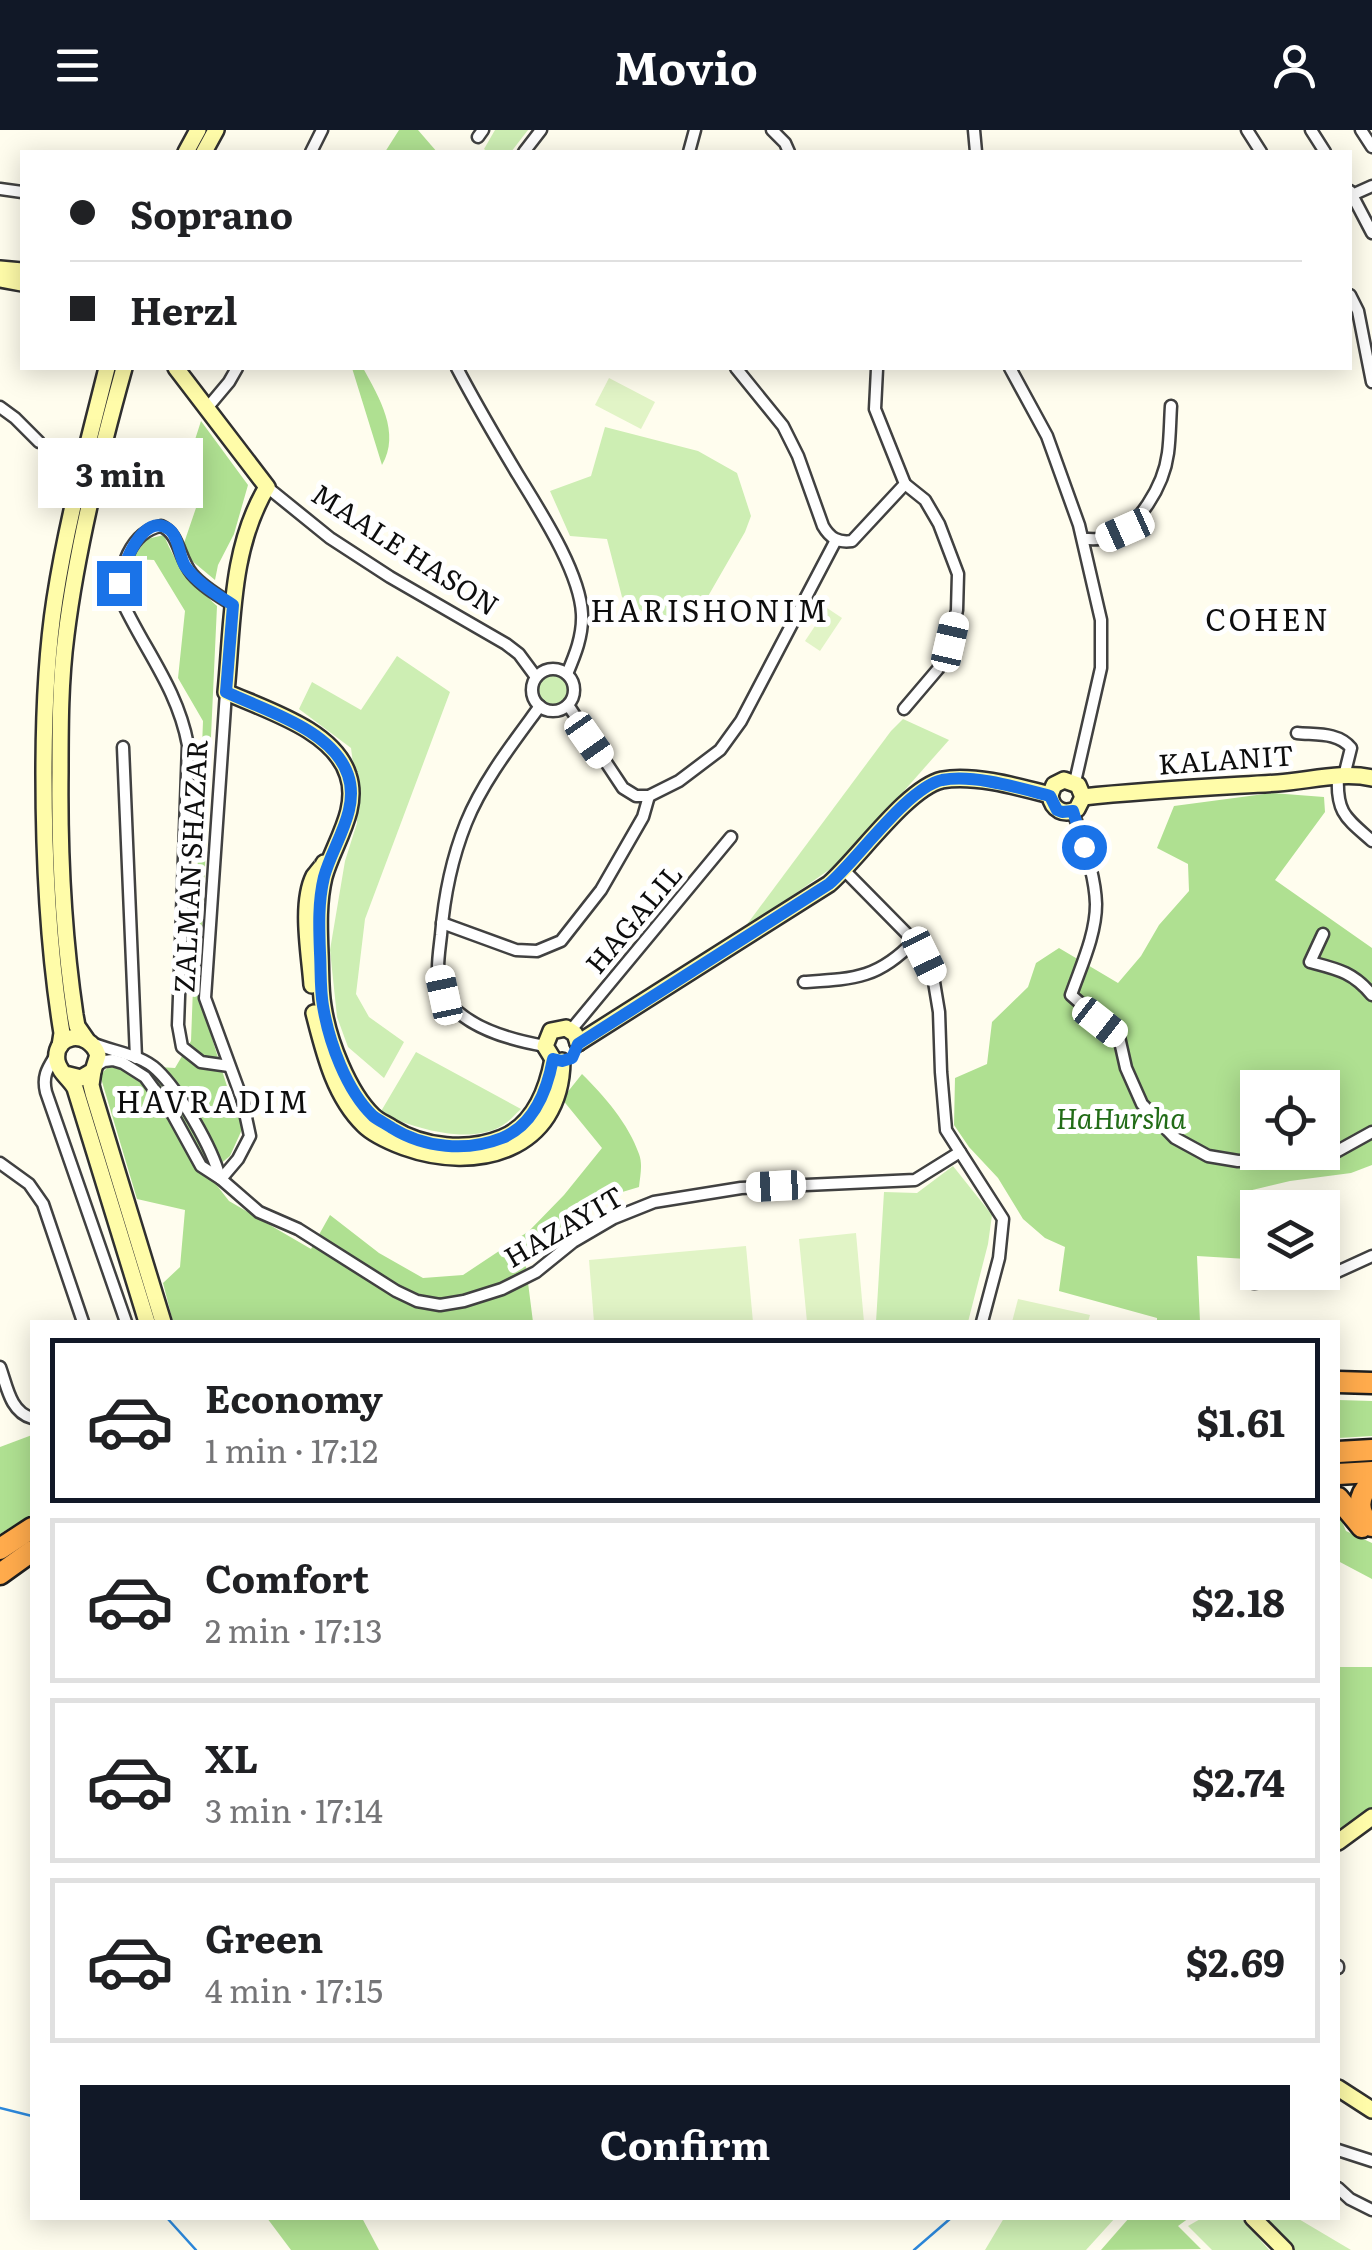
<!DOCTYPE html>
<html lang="en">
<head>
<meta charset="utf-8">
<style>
  :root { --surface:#fff; --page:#f2f2f2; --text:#202124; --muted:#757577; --line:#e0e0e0; --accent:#111827 }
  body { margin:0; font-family:Literata,serif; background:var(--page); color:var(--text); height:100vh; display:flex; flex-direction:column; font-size:38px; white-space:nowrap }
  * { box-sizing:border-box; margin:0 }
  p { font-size:32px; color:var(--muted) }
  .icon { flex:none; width:55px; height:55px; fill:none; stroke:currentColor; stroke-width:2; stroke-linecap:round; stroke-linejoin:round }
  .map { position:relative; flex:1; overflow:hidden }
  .panel { position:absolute; left:30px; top:1190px; width:1310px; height:900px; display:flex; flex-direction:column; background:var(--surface); border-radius:0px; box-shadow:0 5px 25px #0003 }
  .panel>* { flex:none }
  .top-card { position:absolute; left:20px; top:20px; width:1332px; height:220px; border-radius:0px; box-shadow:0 5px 25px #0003; display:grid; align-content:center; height:220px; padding:0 50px; background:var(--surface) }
  .fabs { position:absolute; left:1240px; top:940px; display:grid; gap:20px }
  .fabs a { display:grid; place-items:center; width:100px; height:100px; border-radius:0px; background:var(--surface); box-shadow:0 5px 25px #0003; font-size:50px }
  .end { position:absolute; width:45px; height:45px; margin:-22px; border:12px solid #1a73e8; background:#fff; box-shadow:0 0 0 5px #fff }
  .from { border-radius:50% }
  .bubble { position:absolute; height:70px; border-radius:0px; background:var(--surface); box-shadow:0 5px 25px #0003; font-size:32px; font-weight:700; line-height:70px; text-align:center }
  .car { position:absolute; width:30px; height:60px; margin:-30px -15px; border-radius:12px; box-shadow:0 0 8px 2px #0007; background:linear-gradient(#fff 24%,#345 0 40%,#fff 0 76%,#345 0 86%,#fff 0) }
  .top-card b { display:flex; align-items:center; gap:35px; height:95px; font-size:38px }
  .top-card b+b { border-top:2px solid var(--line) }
  .top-card i { width:25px; height:25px; background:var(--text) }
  ul { padding:18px 0 0; list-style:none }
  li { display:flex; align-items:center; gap:30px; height:165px; margin:0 20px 15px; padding:0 30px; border:5px solid var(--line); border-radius:0px }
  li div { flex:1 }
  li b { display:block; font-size:38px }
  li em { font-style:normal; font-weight:700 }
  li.active { border-color:var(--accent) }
  li>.icon { width:90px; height:90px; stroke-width:1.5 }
  .button { display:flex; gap:20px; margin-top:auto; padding:20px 50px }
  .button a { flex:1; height:115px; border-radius:0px; background:var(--accent); color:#fff; font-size:40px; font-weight:700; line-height:115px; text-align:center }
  header { display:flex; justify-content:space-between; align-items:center; height:130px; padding:0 50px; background:var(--accent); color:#fff; font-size:45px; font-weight:700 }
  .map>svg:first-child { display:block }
  .green { fill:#cdeeb3 }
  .forest { fill:#afe091; fill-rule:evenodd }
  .pitch { fill:#e1f4c6 }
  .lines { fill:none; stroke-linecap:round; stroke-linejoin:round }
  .stream { stroke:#2c88db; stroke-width:2.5 }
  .street-casing { stroke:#414141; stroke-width:15 }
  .secondary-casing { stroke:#303030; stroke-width:20 }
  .highway-casing { stroke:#1f1f1f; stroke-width:25 }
  .street { stroke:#fff; stroke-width:10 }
  .secondary { stroke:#fffca9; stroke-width:15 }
  .highway { stroke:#ffab4c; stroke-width:20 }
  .route { stroke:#1a73e8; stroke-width:12 }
  .labels { text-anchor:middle; stroke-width:10; stroke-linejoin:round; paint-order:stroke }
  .street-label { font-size:28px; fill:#0e0e0e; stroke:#fff }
  .park-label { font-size:28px; font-style:italic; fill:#226c17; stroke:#fff }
  .neighbourhood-label { font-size:30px; letter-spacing:2.5px; fill:#0e0e0e; stroke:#fff }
</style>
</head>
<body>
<header><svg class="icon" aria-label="menu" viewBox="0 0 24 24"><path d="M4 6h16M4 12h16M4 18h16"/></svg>Movio<svg class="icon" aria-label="person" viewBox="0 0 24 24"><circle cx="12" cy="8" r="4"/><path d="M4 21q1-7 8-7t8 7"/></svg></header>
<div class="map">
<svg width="1372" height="2120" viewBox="0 0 1372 2120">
  <rect width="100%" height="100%" fill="#fffdee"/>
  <g class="green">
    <polygon points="495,0 528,0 511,22 488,22 484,19"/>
    <polygon points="605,297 698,321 737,343 751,386 745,402 707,468 660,494 622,467 607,409 570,406 550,361 591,346"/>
    <polygon points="397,526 450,562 365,789 356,864 369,887 404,912 384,948 348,917 337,887 330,820 345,731 357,693 357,665 351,618 299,579 312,552 361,580"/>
    <circle cx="553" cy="560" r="18"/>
    <polygon points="903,589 949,610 843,730 742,801 891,601"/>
    <path d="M416,922l105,57c-6,5 -11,12 -18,16 -33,21 -89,3 -123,-12z"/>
    <polygon points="953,1036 992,1085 988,1114 968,1192 876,1192 884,1062 917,1063"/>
    <polygon points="1004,2088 1115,2088 1086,2120 985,2120"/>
    <polygon points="1202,2088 1241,2088 1269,2120 1212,2120 1188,2096"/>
    <polygon points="1265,2088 1297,2088 1351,2120 1295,2120"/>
  </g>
  <g class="forest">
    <polygon points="399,0 418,0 437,22 385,22"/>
    <path d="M352,238h11c16,29 38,65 19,97z"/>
    <polygon points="201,291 248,355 234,404 218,435 215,450 191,430 183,416 197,375 200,348 192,319"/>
    <path d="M164,405c11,30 30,49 53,71l-18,391 32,102 13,26 -14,31 -22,18 21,27 82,48 19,-34 49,38 44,25 40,-3 66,-44 35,-36 38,-47 -40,-49 20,-25c23,23 46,49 57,80 4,10 1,23 0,33l-30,9 -85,55 9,71h-360l-10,-39 17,-16 5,-57 -48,-11 -37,-124 11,-11 64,4 16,-27 12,-320 -25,-43 7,-67 -31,-51 -22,-1 15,-20z"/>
    <path d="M1272,663l52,4 1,15 -50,68 97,68v217l-21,8 -61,8 -46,11 3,67 -50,-3 3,66h-43v-4l-98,-27 6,-44 -20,-9 -22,-19 -25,-41 -29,-31 -15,-22 1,-47 32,-14 5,-42 36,-35 8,-24 23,-15 59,35 23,-27 18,-31 30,-34 -1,-27 -31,-16 17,-42zM1258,958h64v64h-64z"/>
    <polygon points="1338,1270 1372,1271 1372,1306 1338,1308"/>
    <polygon points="32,1305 32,1384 0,1404 0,1317"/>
    <polygon points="1338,1382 1346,1401 1372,1413 1372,1449 1338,1431"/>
    <polygon points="1338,1537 1372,1537 1372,1677 1338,1703"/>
    <polygon points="267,2088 362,2088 379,2120 291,2120"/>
    <polygon points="1129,2088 1189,2088 1178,2096 1201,2119 1101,2120"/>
  </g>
  <g class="pitch">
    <polygon points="609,248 655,272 641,299 595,275"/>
    <polygon points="827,478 842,488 820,521 805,511"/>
    <polygon points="856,1103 864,1192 807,1192 799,1109"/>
    <polygon points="746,1116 753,1192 594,1192 589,1130"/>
    <polygon points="1018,1169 1090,1185 1088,1192 1012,1192"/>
  </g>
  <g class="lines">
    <g class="stream">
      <polyline points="0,1978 32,1986"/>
      <polyline points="167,2088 196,2120"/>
      <polyline points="914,2120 951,2088"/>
    </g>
    <defs>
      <g id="street">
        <polyline points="772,0 785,13 789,22"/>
        <polyline points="974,0 976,22"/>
        <polyline points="1247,0 1261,22"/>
        <polyline points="1311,0 1325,22"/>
        <polyline points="1361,0 1372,17"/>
        <polyline points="478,7 483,0"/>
        <polyline points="311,22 322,0"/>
        <polyline points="524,22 541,0"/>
        <polyline points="689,22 695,0"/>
        <polyline points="0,59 22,62"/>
        <polyline points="1350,61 1372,103"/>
        <polyline points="1352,65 1372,56"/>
        <polyline points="1350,165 1358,181 1372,252"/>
        <path d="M457,238c19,36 40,72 61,107 22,36 62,97 64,139 1,22 -7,41 -15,60"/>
        <path d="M736,238l47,58 15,30 25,70c7,12 15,17 29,15l53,-57 -30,-75 2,-40"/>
        <polyline points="1010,238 1047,306 1079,395 1101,490 1101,538 1075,652"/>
        <polyline points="0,277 15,288 39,312"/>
        <polyline points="208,277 229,252 237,238"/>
        <polyline points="267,357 330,408 390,447 506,514 519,524 536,547"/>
        <path d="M1083,409c7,0 16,1 23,-1 33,-8 58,-54 62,-85 2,-15 2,-32 3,-47"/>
        <circle cx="553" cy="560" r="21"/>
        <polyline points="568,575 623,658 636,666 649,666 679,651 720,620 741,591 836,410"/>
        <path d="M540,576c-27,37 -57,75 -74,117 -14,35 -22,75 -25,112 -2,19 -7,44 3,61 20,32 67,44 101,50"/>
        <polyline points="904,579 938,539 950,513 957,480 958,444 939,394 925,370 905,354"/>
        <path d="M1297,603c19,2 41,-1 54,15l-7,28"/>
        <polyline points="123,617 136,928"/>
        <path d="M1338,646c-2,37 8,42 34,65"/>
        <path d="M1073,681c9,30 22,61 23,93 0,31 -15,62 -25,91l48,42 7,31 16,36 33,34 33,18 30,5 28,-1 29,-7 30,5 47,-26"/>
        <polyline points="845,741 914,811 933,846 939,882 941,942 946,1000 1003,1089 999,1128 982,1192"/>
        <polyline points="442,793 516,820 537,821 561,811 601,760 643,687 649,666"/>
        <path d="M1323,804l-13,28c27,7 43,10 62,33"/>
        <path d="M804,852c49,-3 74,-3 110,-41"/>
        <polyline points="571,900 731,707"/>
        <path d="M92,913c21,9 48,11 65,27 23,22 55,77 63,108"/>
        <path d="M57,923c-9,15 -15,22 -11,39l80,230"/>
        <polyline points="96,936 104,931 113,930 123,933 145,947 173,985 201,1036 221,1049 259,1082 298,1099 396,1161 417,1171 440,1175 464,1171 502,1159 536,1142 573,1112 614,1088 654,1072 741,1058 915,1050 960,1022"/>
        <path d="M229,936l-28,-4 -19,-15 -4,-22 10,-280c-11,-58 -44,-95 -68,-148 -2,-27 10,-65 41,-71 19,8 17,31 31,48 11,13 27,22 41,31"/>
        <polyline points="0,1033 29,1054 43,1074 83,1192"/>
        <polyline points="221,1049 238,1029 250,1006 242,969 205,868 226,562"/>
        <polyline points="1254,1153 1337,1142 1372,1126"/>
        <path d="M0,1237c7,19 10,45 32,51"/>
        <polyline points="1338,1838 1338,1836"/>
        <polyline points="1338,2020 1372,2031"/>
        <polyline points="1338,2058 1350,2069 1372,2080"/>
      </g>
      <g id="secondary">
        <polyline points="186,22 198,0"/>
        <polyline points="204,22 216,0"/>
        <polyline points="0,139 22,141"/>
        <polyline points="0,149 22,153"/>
        <path d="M176,238l91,119c-37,62 -34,135 -41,205 40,18 108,38 122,83 12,35 -15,69 -24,102 -6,25 -5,50 -4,76 1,17 0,36 3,53 5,34 25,86 50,110 5,5 13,8 19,12 32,20 76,24 110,10 32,-13 45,-47 51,-79"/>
        <path d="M1050,665c2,15 14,21 27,14l6,-12"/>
        <polyline points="1050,665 1054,655 1064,650 1078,655 1083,667"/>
        <path d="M1083,667c65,-7 130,-10 195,-14 31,-2 64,-12 94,-5"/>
        <path d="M312,855c-2,-30 -12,-81 2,-109 1,-1 10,-12 10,-13"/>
        <path d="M314,883c10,39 20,83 50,112 10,10 27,17 40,22 72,26 157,4 158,-86"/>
        <path d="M86,909l-9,-13 -2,-11c-12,-81 -16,-161 -15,-243 0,-46 0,-91 6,-137 11,-89 34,-181 58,-267"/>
        <path d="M578,913l251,-159c29,-25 78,-96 113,-104 32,-6 77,7 108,15"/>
        <path d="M60,916l2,-13c-14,-86 -18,-172 -18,-259 0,-59 2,-117 11,-175 12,-78 33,-155 52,-231"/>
        <polyline points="553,929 545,916 551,901 566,898 575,904 578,913"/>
        <polyline points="93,941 91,955 93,963 163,1192"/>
        <path d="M65,944l16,4 12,-7 5,-16c-10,-27 -45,-21 -41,6 2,11 13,18 18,27l72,234"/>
        <polyline points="1338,1712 1372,1687"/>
        <polyline points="1338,1958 1372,1980"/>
        <polyline points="1253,2088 1285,2120"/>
      </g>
      <g id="highway">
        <polyline points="1338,1252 1372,1253"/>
        <polyline points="1338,1322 1372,1320"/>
        <polyline points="1338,1344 1372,1342"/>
        <path d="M1372,1352c-15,14 -16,31 0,44"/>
        <polyline points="1338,1368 1362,1397"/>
        <polyline points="0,1419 32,1398"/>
        <polyline points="0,1444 32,1421"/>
      </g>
    </defs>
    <use href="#street" class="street-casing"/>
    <use href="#secondary" class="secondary-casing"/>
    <use href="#highway" class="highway-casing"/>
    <use href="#street" class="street"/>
    <use href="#secondary" class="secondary"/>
    <use href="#highway" class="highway"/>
  </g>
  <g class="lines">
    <path class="route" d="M119,453c4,-17 24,-74 51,-53 9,8 9,26 15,36 12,17 31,28 48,39l-7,87c40,19 107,38 122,83 12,35 -15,69 -24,102 -6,25 -5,50 -4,76 1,17 0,36 3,53 6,36 23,84 50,110 5,4 13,8 19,12 32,20 75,24 110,10 32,-13 45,-47 51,-79l9,2 10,-3 6,-14 251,-160c29,-25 78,-96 113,-104 32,-6 77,8 108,16l7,14 5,2 11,-1 11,36"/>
  </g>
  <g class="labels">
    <g class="street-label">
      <text transform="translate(405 420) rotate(33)" y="10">MAALE HASON</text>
      <text transform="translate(1226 630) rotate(-4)" y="10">KALANIT</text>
      <text transform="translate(191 736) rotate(-87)" y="10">ZALMAN SHAZAR</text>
      <text transform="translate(634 789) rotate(-50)" y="10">HAGALIL</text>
      <text transform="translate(564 1097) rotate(-30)" y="10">HAZAYIT</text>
    </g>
    <g class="park-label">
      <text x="1121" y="999">HaHursha</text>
    </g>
    <g class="neighbourhood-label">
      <text x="710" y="492">HARISHONIM</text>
      <text x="1268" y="501">COHEN</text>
      <text x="213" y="983">HAVRADIM</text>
    </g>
  </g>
</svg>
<div class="fabs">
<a><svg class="icon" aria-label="locate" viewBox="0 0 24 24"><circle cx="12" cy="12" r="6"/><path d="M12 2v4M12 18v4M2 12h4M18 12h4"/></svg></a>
<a><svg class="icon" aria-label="layers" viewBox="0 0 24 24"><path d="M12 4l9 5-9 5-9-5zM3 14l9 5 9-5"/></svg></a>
</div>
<i class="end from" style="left:1084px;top:717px"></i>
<i class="end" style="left:119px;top:453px"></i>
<div class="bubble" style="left:38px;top:308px;width:165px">3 min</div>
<i class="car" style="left:1125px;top:400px;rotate:246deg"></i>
<i class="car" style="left:950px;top:512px;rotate:13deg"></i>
<i class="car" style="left:589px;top:610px;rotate:145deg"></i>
<i class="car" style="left:924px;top:826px;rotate:154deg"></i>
<i class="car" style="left:444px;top:865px;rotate:348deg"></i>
<i class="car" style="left:1100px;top:892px;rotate:128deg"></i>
<i class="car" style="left:776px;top:1056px;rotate:267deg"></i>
<div class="top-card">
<b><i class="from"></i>Soprano</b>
<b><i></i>Herzl</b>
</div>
<section class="panel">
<ul>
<li class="active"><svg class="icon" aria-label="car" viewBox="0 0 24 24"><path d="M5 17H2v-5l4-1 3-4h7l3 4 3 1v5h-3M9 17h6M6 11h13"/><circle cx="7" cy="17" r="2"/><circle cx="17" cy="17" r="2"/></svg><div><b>Economy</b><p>1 min · 17:12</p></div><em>$1.61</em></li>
<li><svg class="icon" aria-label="car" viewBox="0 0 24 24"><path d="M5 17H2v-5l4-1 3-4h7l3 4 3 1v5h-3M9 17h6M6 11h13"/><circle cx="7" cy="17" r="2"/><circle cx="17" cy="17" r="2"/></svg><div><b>Comfort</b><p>2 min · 17:13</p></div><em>$2.18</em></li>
<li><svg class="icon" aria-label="car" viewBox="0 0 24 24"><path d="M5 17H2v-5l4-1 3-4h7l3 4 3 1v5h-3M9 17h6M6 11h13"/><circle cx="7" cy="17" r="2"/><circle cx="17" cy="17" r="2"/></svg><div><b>XL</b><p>3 min · 17:14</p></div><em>$2.74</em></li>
<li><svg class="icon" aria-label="car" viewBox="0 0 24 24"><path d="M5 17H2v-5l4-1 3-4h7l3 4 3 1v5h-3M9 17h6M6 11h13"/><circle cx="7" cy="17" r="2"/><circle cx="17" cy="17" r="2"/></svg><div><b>Green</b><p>4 min · 17:15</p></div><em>$2.69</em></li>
</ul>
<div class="button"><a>Confirm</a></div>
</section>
</div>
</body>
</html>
